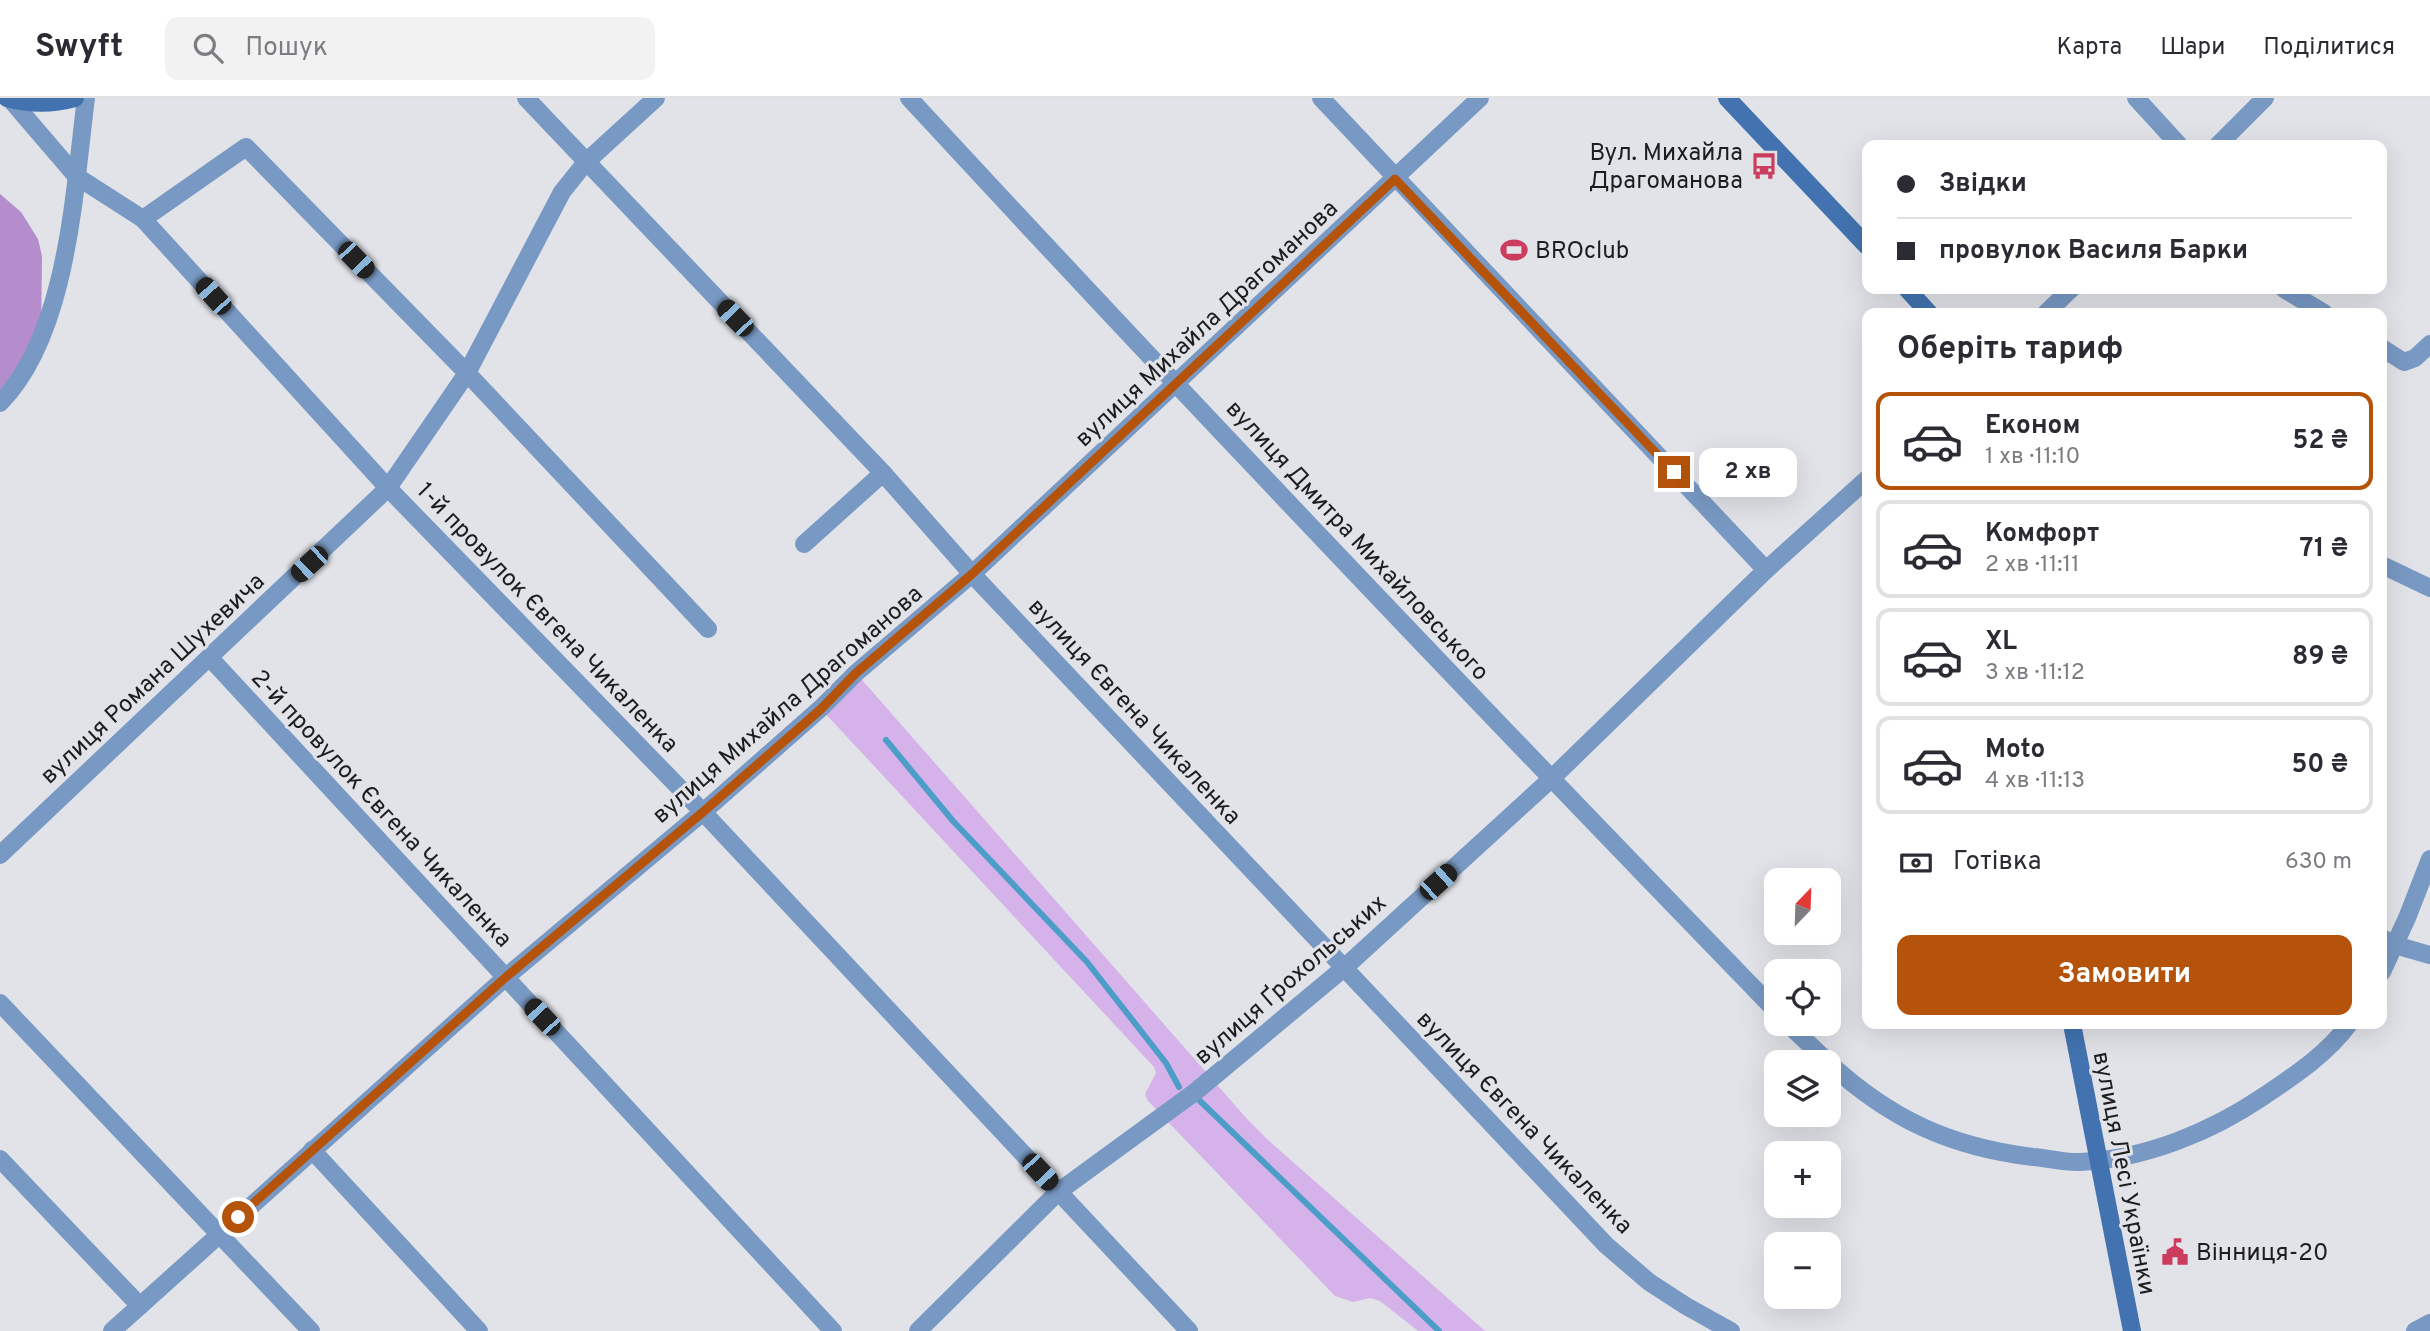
<!DOCTYPE html>
<html lang="uk">
<head>
<meta charset="utf-8">
<style>
  :root { --surface:#fff; --page:#f2f2f3; --text:#2b2b33; --muted:#7c7c81; --line:#e1e1e2; --accent:#b45309 }
  body { margin:0; font-family:Overpass,sans-serif; background:var(--page); color:var(--text); height:100vh; display:flex; flex-direction:column; font-size:26px; white-space:nowrap }
  * { box-sizing:border-box; margin:0 }
  p { font-size:23px; color:var(--muted) }
  .icon { flex:none; width:38px; height:38px; fill:none; stroke:currentColor; stroke-width:2; stroke-linecap:round; stroke-linejoin:round }
  .map { position:relative; flex:1; overflow:hidden }
  .details { position:absolute; left:1862px; top:210px; width:525px; height:721px; display:flex; flex-direction:column; background:var(--surface); border-radius:14px; box-shadow:0 7px 28px #0002 }
  .details>* { flex:none }
  .guide { position:absolute; left:1862px; top:42px; width:525px; height:154px; border-radius:14px; box-shadow:0 7px 28px #0002; display:grid; align-content:center; height:154px; padding:0 35px; background:var(--surface) }
  .needle { width:46px; rotate:23deg }
  .fabs { position:absolute; left:1764px; top:770px; display:grid; gap:14px }
  .fabs a { display:grid; place-items:center; width:77px; height:77px; border-radius:14px; background:var(--surface); box-shadow:0 7px 28px #0002; font-size:35px }
  .end { position:absolute; width:32px; height:32px; margin:-16px; border:9px solid #b45309; background:#fff; box-shadow:0 0 0 4px #fff }
  .from { border-radius:50% }
  .bubble { position:absolute; height:49px; border-radius:14px; background:var(--surface); box-shadow:0 7px 28px #0002; font-size:23px; font-weight:700; line-height:49px; text-align:center }
  .car { position:absolute; width:21px; height:42px; margin:-21px -10px; border-radius:9px; box-shadow:0 0 5px 2px #0007; background:linear-gradient(#222 24%,#8ab4d8 0 40%,#222 0 76%,#8ab4d8 0 86%,#222 0) }
  .guide b { display:flex; align-items:center; gap:24px; height:66px; font-size:26px }
  .guide b+b { border-top:2px solid var(--line) }
  .guide i { width:18px; height:18px; background:var(--text) }
  ul { padding:0; list-style:none }
  li { display:flex; align-items:center; gap:21px; height:98px; margin:0 14px 10px; padding:0 21px; border:4px solid var(--line); border-radius:14px }
  li div { flex:1 }
  li b { display:block; font-size:26px }
  li em { font-style:normal; font-weight:700 }
  li.active { border-color:var(--accent) }
  li>.icon { width:63px; height:63px; stroke-width:1.5 }
  h2 { padding:0 35px; font-size:32px; line-height:84px }
  .pay { display:flex; align-items:center; gap:18px; height:77px; padding:0 35px; font-size:26px }
  .pay p { margin-inline-start:auto }
  .primary-button { display:flex; gap:14px; margin-top:auto; padding:14px 35px }
  .primary-button a { flex:1; height:80px; border-radius:14px; background:var(--accent); color:#fff; font-size:28px; font-weight:700; line-height:80px; text-align:center }
  header { display:flex; align-items:center; gap:42px; box-sizing:border-box; height:98px; padding:0 35px; background:var(--surface); border-bottom:2px solid var(--line) }
  header strong { font-size:33px }
  nav { display:flex; gap:38px; margin-inline-start:auto; font-size:24px }
  .search { width:490px; height:63px; background:var(--page); display:flex; align-items:center; gap:18px; box-sizing:border-box; padding:0 24px; border-radius:14px; color:var(--muted); font-size:26px }
  .map>svg:first-child { display:block }
  .green { fill:#d5b3ea }
  .forest { fill:#b58ccc }
  .lines { fill:none; stroke-linecap:round; stroke-linejoin:round }
  .stream { stroke:#4d9dc9; stroke-width:6 }
  .street { stroke:#7899c3; stroke-width:18 }
  .secondary { stroke:#4273b0; stroke-width:18 }
  .route { stroke:#b45309; stroke-width:9 }
  .labels { text-anchor:middle; stroke-width:6; stroke-linejoin:round; paint-order:stroke }
  .poi-label { font-size:24px; fill:#1c1d1e; stroke:#e2e3e8; text-anchor:start }
  .street-label { font-size:24px; fill:#1c1d1e; stroke:#e2e3e8 }
</style>
</head>
<body>
<header>
<strong>Swyft</strong>
<div class="search"><svg class="icon" aria-label="search" viewBox="0 0 24 24"><circle cx="10" cy="10" r="6"/><path d="M15 15l6 6"/></svg>Пошук</div>
<nav><a>Карта</a><a>Шари</a><a>Поділитися</a></nav>
</header>
<div class="map">
<svg width="2430" height="1233" viewBox="0 0 2430 1233">
  <rect width="100%" height="100%" fill="#e2e3e8"/>
  <polygon class="green" points="856,575 1248,1022 1267,1041 1485,1233 1418,1233 1380,1203 1370,1200 1353,1204 1335,1198 1148,1003 1145,996 1156,975 1154,969 821,611"/>
  <polygon class="forest" points="0,96 21,114 38,141 42,158 41,241 0,305"/>
  <g class="lines">
    <g class="stream">
      <polyline points="886,642 953,723 1087,864 1166,965 1179,989"/>
      <polyline points="1198,1001 1439,1233"/>
    </g>
    <g class="street">
      <polyline points="526,0 883,375 972,476 1606,1147 1649,1184 1686,1208 1731,1233"/>
      <path d="M909,0c285,308 575,612 867,913"/>
      <polyline points="1321,0 1766,472"/>
      <polyline points="2136,0 2179,47"/>
      <polyline points="10,1 76,78 143,121 388,390 703,714 1189,1233"/>
      <polyline points="2218,47 2265,0"/>
      <polyline points="143,121 246,49 467,275 708,531"/>
      <polyline points="2284,191 2324,215"/>
      <polyline points="2046,215 2071,191"/>
      <polyline points="2382,250 2404,264 2415,260 2430,246"/>
      <path d="M0,305c68,-69 74,-212 86,-305"/>
      <polyline points="804,446 883,375"/>
      <polyline points="2382,467 2430,490"/>
      <polyline points="210,560 833,1233"/>
      <polyline points="0,757 388,390 467,275 562,94 586,64 656,0"/>
      <polyline points="2382,840 2395,847 2430,857"/>
      <polyline points="2382,874 2407,820 2430,761"/>
      <polyline points="0,905 311,1233"/>
      <polyline points="1788,926 1828,964"/>
      <path d="M1829,965c61,56 121,84 204,94 15,1 32,6 47,5 65,-3 131,-30 184,-66 31,-21 63,-42 85,-72"/>
      <polyline points="312,1052 479,1233"/>
      <polyline points="0,1061 140,1208"/>
      <polyline points="112,1233 506,879 703,714 821,610 856,575 972,476 1480,0"/>
      <polyline points="918,1233 1058,1094 1195,994 1344,870 1551,681 1766,472 1867,381"/>
      <polyline points="2415,1233 2430,1225"/>
    </g>
    <g class="secondary">
      <path d="M7,0c22,6 46,6 68,0"/>
      <polyline points="1727,0 1867,148"/>
      <polyline points="1907,191 1929,215"/>
      <polyline points="2072,926 2132,1233"/>
    </g>
  </g>
  <g class="lines">
    <polyline class="route" points="238,1119 506,879 703,714 821,611 856,575 972,476 1395,81 1674,374"/>
  </g>
  <defs>
    <symbol id="bus-bare" viewBox="-9 -9 18 18"><path d="M-5-6H5V4H4V6H2V4H-2V6H-4V4H-5ZM-3.5-4V0h7V-4ZM-3.5 1.2v1.5H-2V1.2ZM2 1.2v1.5H3.5V1.2Z" fill="#cb3c5e" stroke="#e2e3e8" stroke-width="2.5" paint-order="stroke"/></symbol>
    <symbol id="stadium-bare" viewBox="-9 -9 18 18"><path d="M0-5a6.5 5 0 1 0 0 10a6.5 5 0 1 0 0-10ZM-3.5-1.8h7v3.6h-7Z" fill="#cb3c5e" stroke="#e2e3e8" stroke-width="2.5" paint-order="stroke"/></symbol>
    <symbol id="civic-bare" viewBox="-9 -9 18 18"><path d="M-.6-6.5H3V-4.5H.6V-3L4-1V1h2V6H-6V1h2V-1L-.6-3ZM-1.2 2.5V6h2.4V2.5Z" fill="#cb3c5e" stroke="#e2e3e8" stroke-width="2.5" paint-order="stroke"/></symbol>
  </defs>
  <g fill-rule="evenodd">
    <use href="#bus-bare" x="1745" y="49" width="38" height="38"/>
    <use href="#stadium-bare" x="1495" y="133" width="38" height="38"/>
    <use href="#civic-bare" x="2156" y="1135" width="38" height="38"/>
  </g>
  <g class="labels">
    <g class="poi-label">
      <text x="1743" y="62" text-anchor="end">Вул. Михайла<tspan x="1743" dy="28">Драгоманова</tspan></text>
      <text x="1535" y="160">BROclub</text>
      <text x="2196" y="1162">Вінниця-20</text>
    </g>
    <g class="street-label">
      <text transform="translate(1206 225) rotate(-43)" y="8">вулиця Михайла Драгоманова</text>
      <text transform="translate(1358 442) rotate(47)" y="8">вулиця Дмитра Михайловського</text>
      <text transform="translate(548 519) rotate(46)" y="8">1-й провулок Євгена Чикаленка</text>
      <text transform="translate(152 580) rotate(-43)" y="8">вулиця Романа Шухевича</text>
      <text transform="translate(787 606) rotate(-41)" y="8">вулиця Михайла Драгоманова</text>
      <text transform="translate(1135 613) rotate(47)" y="8">вулиця Євгена Чикаленка</text>
      <text transform="translate(382 710) rotate(47)" y="8">2-й провулок Євгена Чикаленка</text>
      <text transform="translate(1290 881) rotate(-41)" y="8">вулиця Ґрохольських</text>
      <text transform="translate(1525 1024) rotate(46)" y="8">вулиця Євгена Чикаленка</text>
      <text transform="translate(2125 1075) rotate(79)" y="8">вулиця Лесі Українки</text>
    </g>
  </g>
</svg>
<div class="fabs">
<a><svg class="needle" viewBox="-14 -14 28 28"><path d="M0-13l5 13h-10z" fill="#e53935"/><path d="M0 13l5-13h-10z" fill="#7c7c81"/></svg></a>
<a><svg class="icon" aria-label="locate" viewBox="0 0 24 24"><circle cx="12" cy="12" r="6"/><path d="M12 2v4M12 18v4M2 12h4M18 12h4"/></svg></a>
<a><svg class="icon" aria-label="layers" viewBox="0 0 24 24"><path d="M12 4l9 5-9 5-9-5zM3 14l9 5 9-5"/></svg></a>
<a>+</a>
<a>−</a>
</div>
<i class="end from" style="left:238px;top:1119px"></i>
<i class="end" style="left:1674px;top:374px"></i>
<div class="bubble" style="left:1699px;top:350px;width:98px">2 хв</div>
<i class="car" style="left:356px;top:162px;rotate:136deg"></i>
<i class="car" style="left:213px;top:198px;rotate:318deg"></i>
<i class="car" style="left:735px;top:220px;rotate:316deg"></i>
<i class="car" style="left:309px;top:466px;rotate:227deg"></i>
<i class="car" style="left:1438px;top:784px;rotate:48deg"></i>
<i class="car" style="left:542px;top:919px;rotate:317deg"></i>
<i class="car" style="left:1040px;top:1074px;rotate:137deg"></i>
<div class="guide">
<b><i class="from"></i>Звідки</b>
<b><i></i>провулок Василя Барки</b>
</div>
<section class="details">
<h2>Оберіть тариф</h2>
<ul>
<li class="active"><svg class="icon" aria-label="car" viewBox="0 0 24 24"><path d="M5 17H2v-5l4-1 3-4h7l3 4 3 1v5h-3M9 17h6M6 11h13"/><circle cx="7" cy="17" r="2"/><circle cx="17" cy="17" r="2"/></svg><div><b>Економ</b><p>1 хв · 11:10</p></div><em>52 ₴</em></li>
<li><svg class="icon" aria-label="car" viewBox="0 0 24 24"><path d="M5 17H2v-5l4-1 3-4h7l3 4 3 1v5h-3M9 17h6M6 11h13"/><circle cx="7" cy="17" r="2"/><circle cx="17" cy="17" r="2"/></svg><div><b>Комфорт</b><p>2 хв · 11:11</p></div><em>71 ₴</em></li>
<li><svg class="icon" aria-label="car" viewBox="0 0 24 24"><path d="M5 17H2v-5l4-1 3-4h7l3 4 3 1v5h-3M9 17h6M6 11h13"/><circle cx="7" cy="17" r="2"/><circle cx="17" cy="17" r="2"/></svg><div><b>XL</b><p>3 хв · 11:12</p></div><em>89 ₴</em></li>
<li><svg class="icon" aria-label="car" viewBox="0 0 24 24"><path d="M5 17H2v-5l4-1 3-4h7l3 4 3 1v5h-3M9 17h6M6 11h13"/><circle cx="7" cy="17" r="2"/><circle cx="17" cy="17" r="2"/></svg><div><b>Moto</b><p>4 хв · 11:13</p></div><em>50 ₴</em></li>
</ul>
<div class="pay"><svg class="icon" aria-label="cash" viewBox="0 0 24 24"><path d="M3 7h18v10H3z"/><circle cx="12" cy="12" r="2"/></svg>Готівка<p>630 m</p></div>
<div class="primary-button"><a>Замовити</a></div>
</section>
</div>
</body>
</html>
